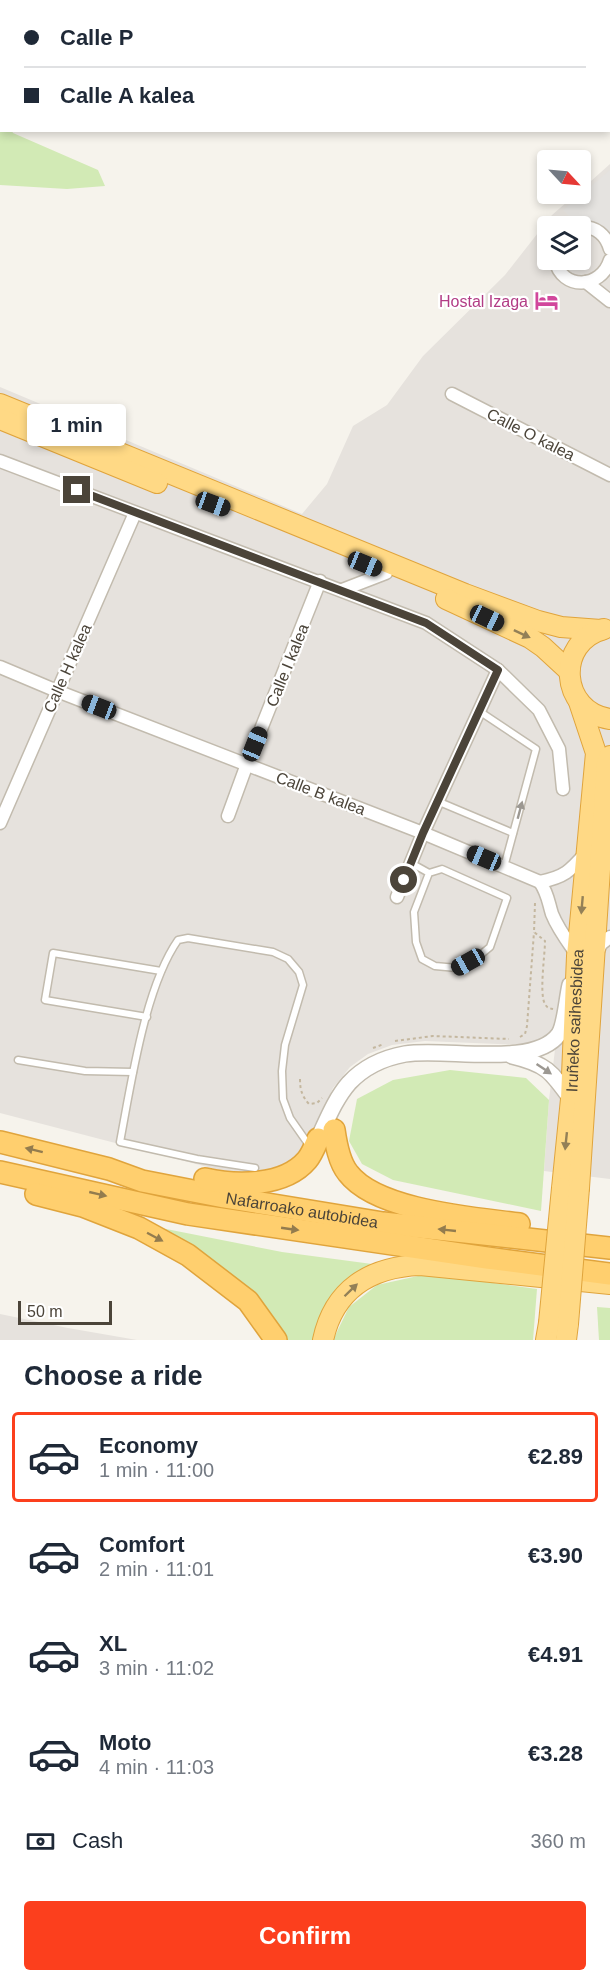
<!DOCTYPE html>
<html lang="en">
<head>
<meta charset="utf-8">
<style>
  :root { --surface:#fff; --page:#f2f2f3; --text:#1f2937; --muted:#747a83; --line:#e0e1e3; --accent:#fc3f1d }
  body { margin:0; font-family:Arial,sans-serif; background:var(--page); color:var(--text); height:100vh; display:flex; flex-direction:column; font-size:22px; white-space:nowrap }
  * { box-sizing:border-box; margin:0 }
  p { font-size:20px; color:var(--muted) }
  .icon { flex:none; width:33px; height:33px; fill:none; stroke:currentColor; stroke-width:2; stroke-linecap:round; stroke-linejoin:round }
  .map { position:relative; height:1340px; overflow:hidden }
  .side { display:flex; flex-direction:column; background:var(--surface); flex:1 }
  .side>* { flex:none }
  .top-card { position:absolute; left:0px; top:0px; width:610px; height:132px; box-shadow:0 3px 9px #0003; display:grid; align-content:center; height:132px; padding:0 24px; background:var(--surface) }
  .needle { width:39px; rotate:116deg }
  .controls { position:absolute; left:537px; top:150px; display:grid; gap:12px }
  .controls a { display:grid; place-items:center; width:54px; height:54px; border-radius:6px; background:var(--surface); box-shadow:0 3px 9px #0003; font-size:30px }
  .scale { position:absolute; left:18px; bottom:15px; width:94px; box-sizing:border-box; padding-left:6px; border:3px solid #4b4439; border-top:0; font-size:16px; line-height:21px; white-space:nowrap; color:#4b4439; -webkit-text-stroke:4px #fff; paint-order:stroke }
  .end { position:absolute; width:27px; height:27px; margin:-14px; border:8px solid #4b4439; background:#fff; box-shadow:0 0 0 3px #fff }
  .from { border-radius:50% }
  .bubble { position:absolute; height:42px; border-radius:6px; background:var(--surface); box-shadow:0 3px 9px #0003; font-size:20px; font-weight:700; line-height:42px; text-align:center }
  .car { position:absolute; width:18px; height:36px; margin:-18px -9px; border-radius:8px; box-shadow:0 0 4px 2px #0007; background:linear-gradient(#222 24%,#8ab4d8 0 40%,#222 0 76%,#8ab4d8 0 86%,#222 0) }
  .top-card b { display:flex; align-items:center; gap:21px; height:57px; font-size:22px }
  .top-card b+b { border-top:2px solid var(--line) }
  .top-card i { width:15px; height:15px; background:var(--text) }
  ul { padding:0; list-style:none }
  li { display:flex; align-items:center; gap:18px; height:90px; margin:0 12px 9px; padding:0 12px; border:3px solid transparent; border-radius:6px }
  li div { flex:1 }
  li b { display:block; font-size:22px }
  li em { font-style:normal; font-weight:700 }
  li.current { border-color:var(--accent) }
  li>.icon { width:54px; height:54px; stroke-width:1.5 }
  h2 { padding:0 24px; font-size:27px; line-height:72px }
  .pay { display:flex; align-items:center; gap:15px; height:66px; padding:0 24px; font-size:22px }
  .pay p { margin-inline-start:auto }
  .cta { display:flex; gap:12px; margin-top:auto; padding:12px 24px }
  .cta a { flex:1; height:69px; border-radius:6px; background:var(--accent); color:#fff; font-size:24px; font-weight:700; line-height:69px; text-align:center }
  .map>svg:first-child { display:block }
  .industrial { fill:#e6e2dd; fill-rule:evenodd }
  .green { fill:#d2eab5 }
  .parking { fill:#e5e3e0 }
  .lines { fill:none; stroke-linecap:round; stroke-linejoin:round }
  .stream { stroke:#a9d4f2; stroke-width:4 }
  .service-casing { stroke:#c2bbae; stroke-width:9 }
  .minor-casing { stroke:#c2bbae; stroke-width:15 }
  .tertiary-casing { stroke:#c2bbae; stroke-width:18 }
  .trunk-casing { stroke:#e0a43c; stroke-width:22 }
  .motorway-casing { stroke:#e0a43c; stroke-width:24 }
  .path { stroke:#c4b79f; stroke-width:2; stroke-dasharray:3 3; stroke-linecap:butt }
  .service { stroke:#fff; stroke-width:6 }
  .minor { stroke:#fff; stroke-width:12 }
  .tertiary { stroke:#fff; stroke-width:15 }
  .trunk { stroke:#ffd985; stroke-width:20 }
  .motorway { stroke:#ffcf6e; stroke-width:21 }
  .trunk-bridge-casing { stroke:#e0a43c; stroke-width:22; stroke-linecap:butt }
  .trunk-bridge { stroke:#ffd985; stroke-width:20 }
  .oneway { fill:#938057 }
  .oneway2 { fill:#9c9892 }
  .oneway3 { fill:#937c4e }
  .route { stroke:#4b4439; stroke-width:8 }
  .labels { text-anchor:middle; stroke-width:4.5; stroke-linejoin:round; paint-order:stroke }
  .hotel-label { font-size:16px; fill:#b23c85; stroke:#fff; text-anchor:end }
  .street-label { font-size:16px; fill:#4b4439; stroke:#fff }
</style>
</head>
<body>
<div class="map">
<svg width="610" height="1340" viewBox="0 0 610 1340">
  <rect width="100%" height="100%" fill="#f6f3ec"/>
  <g class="industrial">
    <path d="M610,164v1015l-66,-8 5,-71 9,-76 -5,8 -14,7 -15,6 -99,-4 -33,4 -24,9 -18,13 -17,21 -28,63 -15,15 -44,11 -246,-64v-726l302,127 25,-30 26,-58 34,-21 36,-49 82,-81 47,-60 24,-21h4l1,-4zM548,226h32v34h-32z"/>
    <polygon points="0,1314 68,1328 137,1340 0,1340"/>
  </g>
  <g class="green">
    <polygon points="0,0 66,0 2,2 2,130 12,131 13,133 98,170 105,186 67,189 0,185"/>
    <polygon points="450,1070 526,1078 549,1100 541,1211 393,1180 362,1164 349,1141 357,1099 393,1080"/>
    <polygon points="156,1227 282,1252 372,1264 353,1276 314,1340 287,1340 274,1320"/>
    <polygon points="427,1274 537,1289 533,1340 333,1340 349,1307 377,1285"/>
    <polygon points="597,1307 610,1308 610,1340 599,1340"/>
  </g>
  <polygon class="parking" points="610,170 610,234 597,223 571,218 563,210"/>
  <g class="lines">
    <g class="stream">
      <polyline points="37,2 40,0"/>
      <polyline points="0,12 2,12"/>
    </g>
    <defs>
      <g id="service">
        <polyline points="479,711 536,749 504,867"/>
        <polyline points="437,801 513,833"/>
        <polyline points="411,863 429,873 414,912 416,942 422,959 435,966 457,968 479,956 490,947 507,898 442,869 429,873"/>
        <polyline points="147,1017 45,1000 53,953 161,971"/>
        <polyline points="18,1060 85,1071 133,1072"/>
        <path d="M255,1168l-58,-9 -77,-17c11,-58 25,-155 58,-202l10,-2 85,14 15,7 11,13 4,13 -18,60 -3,26 1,28 7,19 21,30"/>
      </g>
      <g id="minor">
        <path d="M580,227c16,-1 26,8 30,22"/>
        <path d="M555,260c7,31 46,29 55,0"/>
        <polyline points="586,282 610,301"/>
        <polyline points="452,394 610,475"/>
        <polyline points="0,461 426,623 498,670 539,710 559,749 563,789"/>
        <polyline points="342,590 386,573"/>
        <polyline points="0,667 57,691 423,833 540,882"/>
        <polyline points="228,816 247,764 320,581"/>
        <polyline points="0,823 135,513"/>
        <polyline points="397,897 423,833 498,670"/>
        <polyline points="597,953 601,944 610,937"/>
        <path d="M577,955c-9,-13 -19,-26 -25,-41 -4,-13 -4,-20 -12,-32 25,-5 30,-11 46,-29"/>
      </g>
      <g id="tertiary">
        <path d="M512,1056c34,8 39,15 59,43"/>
        <path d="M318,1139c9,-19 17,-40 31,-56 14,-15 34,-25 56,-29 39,-7 129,15 154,-20 6,-9 8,-37 11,-49"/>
      </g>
      <g id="trunk">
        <polyline points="0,404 465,594 538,621 561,627 601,630"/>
        <polyline points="0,419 157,483"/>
        <polyline points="446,599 530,638 543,647 569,671"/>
        <path d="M604,629c-49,13 -44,83 6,90"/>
        <path id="s1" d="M562,1188l9,-89 6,-143 19,-203 -17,-51"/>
        <polyline points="579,1188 607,763 610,756"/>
        <path d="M323,1340c11,-51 47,-73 97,-75l190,19"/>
        <polyline points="546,1340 549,1323"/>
        <polyline points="566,1340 568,1324"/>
      </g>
      <g id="motorway">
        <path d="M334,1130c2,14 5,32 14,43 29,38 126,45 171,51"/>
        <path id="s2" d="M0,1142l109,27 33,12 82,16 159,26 227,25"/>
        <polyline points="0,1172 188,1214 487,1258 610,1274"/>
        <path d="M205,1179c31,7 79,8 102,-19 5,-6 8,-14 11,-21"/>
        <polyline points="36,1194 83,1206 139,1228 188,1255 248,1301 276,1340"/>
      </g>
    </defs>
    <use href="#service" class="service-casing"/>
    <use href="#minor" class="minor-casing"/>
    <use href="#tertiary" class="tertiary-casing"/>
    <use href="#trunk" class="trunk-casing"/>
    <use href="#motorway" class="motorway-casing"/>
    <g class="path">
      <polyline points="0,32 2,32"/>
      <path d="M535,903l-1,29 11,9c0,14 -6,53 0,63 2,4 4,4 8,5"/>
      <polyline points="520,1037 525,1034 527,1026 534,932"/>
      <polyline points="395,1041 433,1036 509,1039"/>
      <polyline points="373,1048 384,1044"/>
      <path d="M300,1079c0,11 2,17 9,25l8,-1 5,-5"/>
    </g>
    <use href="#service" class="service"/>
    <use href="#minor" class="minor"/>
    <use href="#tertiary" class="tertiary"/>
    <use href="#trunk" class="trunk"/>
    <use href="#motorway" class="motorway"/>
    <defs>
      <g id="trunk-bridge">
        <polyline points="549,1323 562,1188"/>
        <polyline points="568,1324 579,1188"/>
      </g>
    </defs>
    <use href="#trunk-bridge" class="trunk-bridge-casing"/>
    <use href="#trunk-bridge" class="trunk-bridge"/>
  </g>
  <defs><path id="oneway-solid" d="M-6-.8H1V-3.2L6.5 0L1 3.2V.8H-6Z" transform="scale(1.5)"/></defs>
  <g class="oneway">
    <use href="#oneway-solid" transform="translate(522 634) rotate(25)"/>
    <use href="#oneway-solid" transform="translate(582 905) rotate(95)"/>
    <use href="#oneway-solid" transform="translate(566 1141) rotate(96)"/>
    <use href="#oneway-solid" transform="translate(351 1290) rotate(-44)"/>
  </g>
  <g class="oneway2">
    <use href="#oneway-solid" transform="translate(520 810) rotate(-75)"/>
    <use href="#oneway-solid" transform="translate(544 1069) rotate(34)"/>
  </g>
  <g class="oneway3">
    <use href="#oneway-solid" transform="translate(34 1150) rotate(-166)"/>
    <use href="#oneway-solid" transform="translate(98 1194) rotate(13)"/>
    <use href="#oneway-solid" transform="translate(290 1229) rotate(8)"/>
    <use href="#oneway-solid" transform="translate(447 1230) rotate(-174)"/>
    <use href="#oneway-solid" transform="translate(155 1237) rotate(28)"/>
  </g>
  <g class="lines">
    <polyline class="route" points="77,490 426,623 498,670 423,833 404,880"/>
  </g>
  <defs>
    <symbol id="hotel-bare" viewBox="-9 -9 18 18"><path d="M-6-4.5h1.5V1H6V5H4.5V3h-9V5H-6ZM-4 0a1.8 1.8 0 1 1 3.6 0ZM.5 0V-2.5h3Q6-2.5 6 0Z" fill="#d1479c" stroke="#fff" stroke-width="2.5" paint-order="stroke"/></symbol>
  </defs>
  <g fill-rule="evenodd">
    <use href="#hotel-bare" x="530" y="284" width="33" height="33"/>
  </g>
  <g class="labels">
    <g class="hotel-label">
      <text x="528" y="307">Hostal Izaga</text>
    </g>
    <g class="street-label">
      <text transform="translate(531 434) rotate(27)" y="6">Calle O kalea</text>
      <text transform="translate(287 665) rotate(-68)" y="6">Calle I kalea</text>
      <text transform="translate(67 668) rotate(-66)" y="6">Calle H kalea</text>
      <text transform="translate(321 793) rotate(21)" y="6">Calle B kalea</text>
      <text dy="6" stroke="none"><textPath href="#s1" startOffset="168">Iruñeko saihesbidea</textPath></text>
      <text dy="6" stroke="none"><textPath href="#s2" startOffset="310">Nafarroako autobidea</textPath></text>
    </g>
  </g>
</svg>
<div class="controls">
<a><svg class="needle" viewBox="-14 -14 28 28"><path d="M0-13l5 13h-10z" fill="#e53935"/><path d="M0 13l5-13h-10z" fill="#747a83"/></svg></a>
<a><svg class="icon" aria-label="layers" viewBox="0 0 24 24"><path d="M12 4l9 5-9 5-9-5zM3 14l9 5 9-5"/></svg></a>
</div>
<div class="scale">50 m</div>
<i class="end from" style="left:404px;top:880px"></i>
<i class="end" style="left:77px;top:490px"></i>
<div class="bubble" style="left:27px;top:404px;width:99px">1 min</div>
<i class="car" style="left:213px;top:504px;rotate:110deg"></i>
<i class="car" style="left:365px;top:564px;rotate:112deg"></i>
<i class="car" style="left:487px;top:618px;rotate:115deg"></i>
<i class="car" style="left:99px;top:707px;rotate:291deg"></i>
<i class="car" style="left:255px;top:744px;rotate:22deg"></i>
<i class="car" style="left:484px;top:858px;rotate:293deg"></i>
<i class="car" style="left:468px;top:962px;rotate:241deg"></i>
<div class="top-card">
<b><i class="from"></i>Calle P</b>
<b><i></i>Calle A kalea</b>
</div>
</div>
<section class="side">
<h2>Choose a ride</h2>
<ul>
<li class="current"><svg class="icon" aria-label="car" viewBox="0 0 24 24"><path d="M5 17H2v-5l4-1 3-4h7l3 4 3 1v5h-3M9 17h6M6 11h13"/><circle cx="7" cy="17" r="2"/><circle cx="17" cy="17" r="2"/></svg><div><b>Economy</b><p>1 min · 11:00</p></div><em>€2.89</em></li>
<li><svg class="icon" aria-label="car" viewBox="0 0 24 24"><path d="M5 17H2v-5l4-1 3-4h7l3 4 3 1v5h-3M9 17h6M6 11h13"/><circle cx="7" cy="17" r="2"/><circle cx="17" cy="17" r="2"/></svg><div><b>Comfort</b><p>2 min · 11:01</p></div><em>€3.90</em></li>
<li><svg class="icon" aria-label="car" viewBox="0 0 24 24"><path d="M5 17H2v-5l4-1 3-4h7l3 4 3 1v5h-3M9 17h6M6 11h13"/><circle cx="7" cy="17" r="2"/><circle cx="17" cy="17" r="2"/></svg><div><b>XL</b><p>3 min · 11:02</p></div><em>€4.91</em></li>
<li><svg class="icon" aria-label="car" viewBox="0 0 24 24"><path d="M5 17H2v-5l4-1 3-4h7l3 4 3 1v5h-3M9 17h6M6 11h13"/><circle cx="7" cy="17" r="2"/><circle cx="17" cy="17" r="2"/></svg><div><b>Moto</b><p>4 min · 11:03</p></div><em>€3.28</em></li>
</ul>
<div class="pay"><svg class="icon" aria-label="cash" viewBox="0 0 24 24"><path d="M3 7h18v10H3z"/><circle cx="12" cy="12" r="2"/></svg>Cash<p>360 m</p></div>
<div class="cta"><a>Confirm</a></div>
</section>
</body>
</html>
